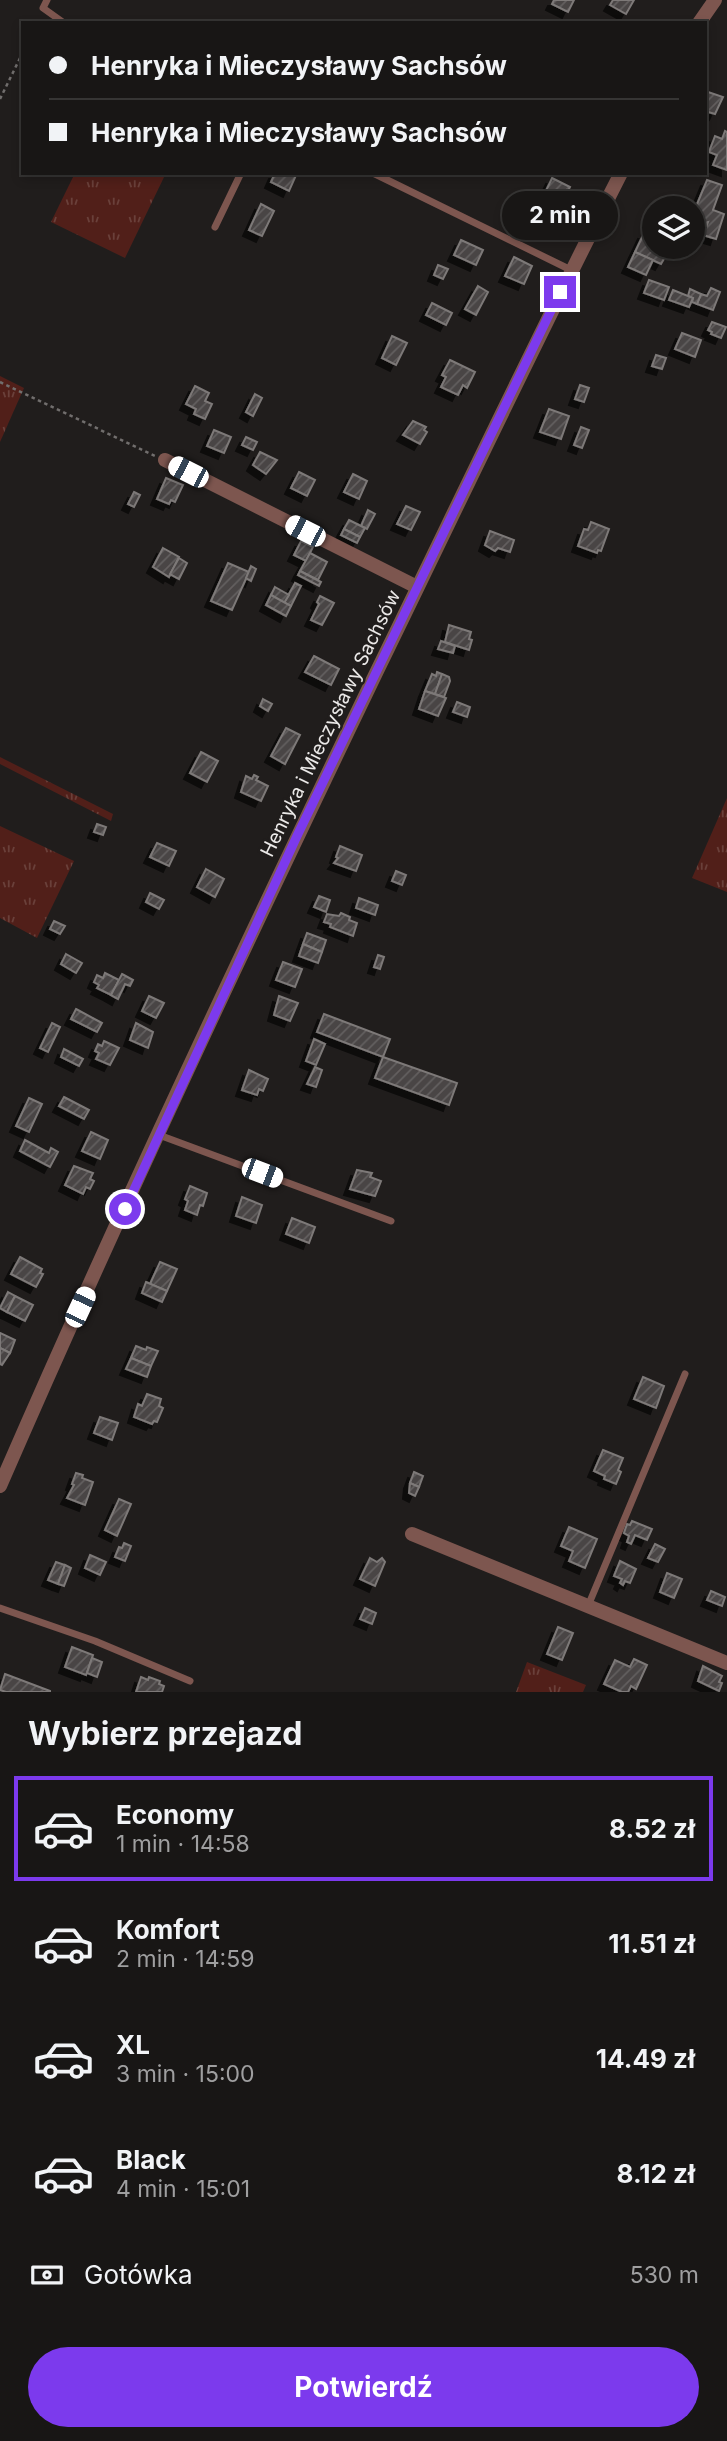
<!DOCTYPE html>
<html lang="pl">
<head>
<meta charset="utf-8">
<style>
  :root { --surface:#181615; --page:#252322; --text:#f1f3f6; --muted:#9f9fa0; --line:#363534; --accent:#7c3aed }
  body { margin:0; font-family:Inter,sans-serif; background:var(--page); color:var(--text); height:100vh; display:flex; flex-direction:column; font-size:26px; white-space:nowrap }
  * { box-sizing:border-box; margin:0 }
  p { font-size:23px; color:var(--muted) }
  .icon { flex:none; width:38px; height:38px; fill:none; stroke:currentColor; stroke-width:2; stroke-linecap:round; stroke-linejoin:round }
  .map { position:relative; height:1692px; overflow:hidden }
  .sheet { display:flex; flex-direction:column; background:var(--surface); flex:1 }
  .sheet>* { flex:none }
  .top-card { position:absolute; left:21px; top:21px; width:686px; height:154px; border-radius:0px; box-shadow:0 4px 10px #0003,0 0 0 2px var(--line); display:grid; align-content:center; height:154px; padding:0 28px; background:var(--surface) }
  .tools { position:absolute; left:642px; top:196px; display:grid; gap:14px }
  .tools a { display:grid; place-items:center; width:63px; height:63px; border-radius:50%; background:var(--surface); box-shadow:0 4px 10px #0003,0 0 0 2px var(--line); font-size:35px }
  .end { position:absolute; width:32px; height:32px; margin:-16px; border:9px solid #7c3aed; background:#fff; box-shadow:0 0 0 4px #fff }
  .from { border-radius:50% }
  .bubble { position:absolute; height:49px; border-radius:24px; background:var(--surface); box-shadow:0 4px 10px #0003,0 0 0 2px var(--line); font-size:23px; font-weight:700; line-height:49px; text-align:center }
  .car { position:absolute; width:21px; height:42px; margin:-21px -10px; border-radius:9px; box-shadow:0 0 5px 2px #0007; background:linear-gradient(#fff 24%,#345 0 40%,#fff 0 76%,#345 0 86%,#fff 0) }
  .top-card b { display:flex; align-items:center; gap:24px; height:66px; font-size:26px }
  .top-card b+b { border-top:2px solid var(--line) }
  .top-card i { width:18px; height:18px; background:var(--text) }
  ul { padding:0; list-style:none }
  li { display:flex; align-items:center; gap:21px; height:105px; margin:0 14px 10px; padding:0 14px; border:4px solid transparent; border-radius:0px }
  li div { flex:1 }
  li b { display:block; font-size:26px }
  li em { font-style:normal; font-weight:700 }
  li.active { border-color:var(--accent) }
  li>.icon { width:63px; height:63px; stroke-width:1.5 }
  h2 { padding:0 28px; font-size:32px; line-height:84px }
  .pay { display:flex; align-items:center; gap:18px; height:77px; padding:0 28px; font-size:26px }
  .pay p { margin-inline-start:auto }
  .button { display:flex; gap:14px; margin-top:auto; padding:14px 28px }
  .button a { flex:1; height:80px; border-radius:42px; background:var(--accent); color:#fff; font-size:28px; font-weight:700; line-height:80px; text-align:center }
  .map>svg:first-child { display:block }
  .grass { fill:url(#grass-tufts) }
  .building { fill:url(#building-hatch); stroke:#7d7978; stroke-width:2; filter:url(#shadow) }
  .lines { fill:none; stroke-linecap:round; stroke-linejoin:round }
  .path { stroke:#716e6d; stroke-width:2.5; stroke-dasharray:3.5 3.5; stroke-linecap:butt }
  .service { stroke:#7d564f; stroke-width:7 }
  .minor { stroke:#7d564f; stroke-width:14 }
  .route { stroke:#7c3aed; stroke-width:9 }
  .labels { text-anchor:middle; stroke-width:5; stroke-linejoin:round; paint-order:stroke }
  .street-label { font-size:19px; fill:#ebe9e8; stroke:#201d1c }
</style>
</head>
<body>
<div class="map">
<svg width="727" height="1692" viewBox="0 0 727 1692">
  <defs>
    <pattern id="grass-tufts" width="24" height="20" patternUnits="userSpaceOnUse" patternTransform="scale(1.75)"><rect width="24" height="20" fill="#511f19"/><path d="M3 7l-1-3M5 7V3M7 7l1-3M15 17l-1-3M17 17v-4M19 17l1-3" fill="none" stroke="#6a403a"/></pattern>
    <pattern id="building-hatch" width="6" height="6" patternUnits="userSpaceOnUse" patternTransform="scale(1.75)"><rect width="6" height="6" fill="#484444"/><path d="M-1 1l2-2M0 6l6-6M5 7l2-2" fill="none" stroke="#635f5f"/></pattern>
    <filter id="shadow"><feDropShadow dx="-6" dy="6" stdDeviation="0" flood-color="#0009"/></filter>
  </defs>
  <rect width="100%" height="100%" fill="#201d1c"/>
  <g class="grass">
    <polygon points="75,173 166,173 125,258 51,222"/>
    <polygon points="0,376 24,388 0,442"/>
    <polygon points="0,757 113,814 111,821 0,764"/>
    <polygon points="727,798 727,892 692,878"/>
    <polygon points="0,826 74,861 37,938 0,918"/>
    <polygon points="527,1662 586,1685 583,1692 516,1692"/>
  </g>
  <g class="building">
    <polygon points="554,0 574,0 568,12 552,4"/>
    <polygon points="613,0 634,0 626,14 610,5"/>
    <polygon points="708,92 723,97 715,114 705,111"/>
    <polygon points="725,131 727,132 727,170 713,165 717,155 709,152 715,136 722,139"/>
    <polygon points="275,173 297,173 289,191 271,182"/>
    <polygon points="552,178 570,187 561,205 543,197"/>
    <polygon points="707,180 722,185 713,210 724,214 716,239 703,235 708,222 705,223 694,217 697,210 695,209"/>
    <polygon points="261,204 274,211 262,236 249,230"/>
    <polygon points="644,233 654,237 654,247 671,247 661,264 635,252"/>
    <polygon points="461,240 483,250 476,265 454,255"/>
    <polygon points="635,252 653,260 646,275 628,267"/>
    <polygon points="514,257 532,266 524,284 505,276"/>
    <polygon points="438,265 448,269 443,279 434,275"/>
    <polygon points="649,280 669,287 664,300 644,293"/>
    <polygon points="478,286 488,292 476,315 465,309"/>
    <polygon points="711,288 720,292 713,310 697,304 701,294 707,296"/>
    <polygon points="690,289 701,294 697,304 692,302 693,298 688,296"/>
    <polygon points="673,290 693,298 689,307 669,300"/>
    <polygon points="432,303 452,313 446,325 426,315"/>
    <polygon points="712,322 726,327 721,338 711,334 712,332 708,330"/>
    <polygon points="682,333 701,340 695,357 675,349"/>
    <polygon points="392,336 407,343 396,365 382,358"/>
    <polygon points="656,355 666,358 662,369 652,366"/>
    <polygon points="450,360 475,372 467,388 463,385 458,395 441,387 446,377 442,375"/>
    <polygon points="580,385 589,388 584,402 575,399"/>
    <polygon points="195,386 209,393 205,401 212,404 205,419 194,414 196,409 186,404"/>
    <polygon points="255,394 262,398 253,416 246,412"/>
    <polygon points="549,409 569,416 561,439 540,432"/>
    <polygon points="413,421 426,427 424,430 427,432 420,444 403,435"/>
    <polygon points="581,427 589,430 582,448 574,445"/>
    <polygon points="214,430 231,437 224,453 207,446"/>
    <polygon points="246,437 257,442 253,450 242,445"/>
    <polygon points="260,452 277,460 266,474 253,465"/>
    <polygon points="299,472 315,480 307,496 291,488"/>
    <polygon points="353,474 367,481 359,499 344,492"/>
    <polygon points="166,478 183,485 175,502 171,500 169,504 157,499"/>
    <polygon points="134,492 140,495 134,507 128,504"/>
    <polygon points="406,506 420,512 411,530 397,524"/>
    <polygon points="368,510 375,514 367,529 361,526"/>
    <polygon points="349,520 365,528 360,537 344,529"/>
    <polygon points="591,522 609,529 601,551 598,550 597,553 578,546 584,529 588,530"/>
    <polygon points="344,529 360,537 357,543 341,535"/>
    <polygon points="490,531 514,540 510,552 498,548 495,551 485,545"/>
    <polygon points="301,541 313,547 306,561 294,555"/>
    <polygon points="163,548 179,557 169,577 153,567"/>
    <polygon points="310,553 327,562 318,580 300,571"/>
    <polygon points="179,558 187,563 179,579 170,574"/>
    <polygon points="228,563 249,572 232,610 211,601"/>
    <polygon points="251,566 256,569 251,581 246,578"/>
    <polygon points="300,571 321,582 319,586 298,575"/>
    <polygon points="295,583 301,586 291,606 284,603"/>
    <polygon points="275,587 289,595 284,603 271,595"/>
    <polygon points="271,595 291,606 286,616 266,605"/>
    <polygon points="320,596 334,603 322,625 311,620 319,604 317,602"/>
    <polygon points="449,625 471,632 469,639 472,640 469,650 445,642"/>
    <polygon points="441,641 455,646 453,653 438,649"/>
    <polygon points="314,656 339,669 331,685 305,672"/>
    <polygon points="437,672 442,674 435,694 425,691 432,674 436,676"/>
    <polygon points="442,674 449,677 450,681 444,697 435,694"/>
    <polygon points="425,691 446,698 438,716 419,709"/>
    <polygon points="263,699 272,704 268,711 260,706"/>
    <polygon points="457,702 470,707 467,717 453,712"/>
    <polygon points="286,728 300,735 285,764 271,756"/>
    <polygon points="201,752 218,761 207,782 190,773"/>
    <polygon points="254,775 258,777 256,780 268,786 261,801 241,792 246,776 252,779"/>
    <polygon points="97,824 106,827 103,835 94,832"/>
    <polygon points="157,843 176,851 169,866 150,857"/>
    <polygon points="340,846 362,855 356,871 334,863 338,858 336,857"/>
    <polygon points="206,869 224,879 215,897 197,887"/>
    <polygon points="396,871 406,875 402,885 392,881"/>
    <polygon points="150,893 164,900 159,909 146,902"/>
    <polygon points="319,896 330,900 326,912 314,907"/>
    <polygon points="359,898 378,905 375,915 356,908"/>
    <polygon points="341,913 350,917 349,920 357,923 353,936 330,927 331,924 324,922 327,914 339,916"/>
    <polygon points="54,921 65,926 60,934 50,929"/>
    <polygon points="307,933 326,940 322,952 303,944"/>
    <polygon points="303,944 322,952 318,963 299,956"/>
    <polygon points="66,954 82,963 76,973 61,964"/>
    <polygon points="378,955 384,957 380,969 374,967"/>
    <polygon points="283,962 302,969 295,987 276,980"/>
    <polygon points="105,973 119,980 111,995 97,988 99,985 94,982 97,975 103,978"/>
    <polygon points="122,974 133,980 130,986 125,984 118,999 111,995"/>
    <polygon points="149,996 164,1003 156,1018 142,1011"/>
    <polygon points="279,996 298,1003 290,1021 274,1015"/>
    <polygon points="76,1009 102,1023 97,1032 71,1019"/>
    <polygon points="324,1014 390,1039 383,1057 317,1032"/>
    <polygon points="52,1023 60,1027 48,1052 40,1048"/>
    <polygon points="136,1023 153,1032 148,1048 130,1040"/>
    <polygon points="314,1039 325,1044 316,1065 306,1061"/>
    <polygon points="104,1041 119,1048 110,1065 96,1059 99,1053 95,1051 98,1044 102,1046"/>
    <polygon points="64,1049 83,1059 79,1066 61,1057"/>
    <polygon points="383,1057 457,1083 449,1105 375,1078"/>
    <polygon points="315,1067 322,1070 316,1087 307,1084"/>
    <polygon points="249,1070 268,1079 263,1091 259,1089 257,1095 242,1090"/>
    <polygon points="64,1097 89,1110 84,1119 59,1106"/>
    <polygon points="29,1098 42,1104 29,1132 16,1126"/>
    <polygon points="91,1132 108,1140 100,1159 82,1151"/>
    <polygon points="25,1140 49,1153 51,1148 58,1152 50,1167 20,1151"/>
    <polygon points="74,1166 93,1173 90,1179 94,1181 90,1189 86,1187 83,1194 65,1185"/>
    <polygon points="357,1170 372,1173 370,1177 381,1181 375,1196 350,1189"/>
    <polygon points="190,1186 207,1193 203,1206 200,1205 197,1215 185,1210 188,1201 185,1199"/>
    <polygon points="242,1197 262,1205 256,1223 236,1216"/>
    <polygon points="292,1218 315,1227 309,1243 286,1234"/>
    <polygon points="20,1257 42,1269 40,1273 43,1274 36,1287 11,1274"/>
    <polygon points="160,1262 177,1269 167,1291 150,1284"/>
    <polygon points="146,1282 167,1291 162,1302 142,1293"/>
    <polygon points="8,1292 15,1296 7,1312 0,1308"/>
    <polygon points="15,1296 33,1305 25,1321 7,1312"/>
    <polygon points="0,1333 15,1340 10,1353 0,1348"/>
    <polygon points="136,1346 146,1350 147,1347 158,1351 151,1366 131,1358"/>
    <polygon points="0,1348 10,1353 2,1365 0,1364"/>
    <polygon points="131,1358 151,1366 147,1377 126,1369"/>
    <polygon points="643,1377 664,1386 656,1408 634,1399"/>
    <polygon points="147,1394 161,1399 159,1406 163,1408 157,1422 154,1421 152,1424 134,1417 138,1404 142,1406"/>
    <polygon points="100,1417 118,1423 112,1440 94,1433"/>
    <polygon points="603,1450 623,1458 618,1470 621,1472 616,1484 604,1479 605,1476 594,1471"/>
    <polygon points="414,1472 423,1476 419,1487 410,1483"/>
    <polygon points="76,1473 83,1475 82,1478 93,1482 85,1505 67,1498 74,1485 72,1484"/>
    <polygon points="410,1483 419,1487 415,1496 409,1493"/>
    <polygon points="119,1499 131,1504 117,1536 105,1530"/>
    <polygon points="632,1521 652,1529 647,1540 635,1535 631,1544 627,1542 629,1536 624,1533 627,1524 630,1525"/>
    <polygon points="569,1527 597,1539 585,1568 569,1561 573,1551 561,1546"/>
    <polygon points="124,1543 131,1546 125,1561 115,1557 119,1547 122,1548"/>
    <polygon points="655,1544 665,1549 658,1562 648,1558"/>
    <polygon points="90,1555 106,1562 100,1575 85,1568"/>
    <polygon points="370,1558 377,1562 382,1558 385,1562 375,1586 360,1579"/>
    <polygon points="620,1561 636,1569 630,1583 625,1581 623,1585 620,1583 622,1579 614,1576"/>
    <polygon points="56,1562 65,1565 58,1584 48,1580"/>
    <polygon points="65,1565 71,1568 64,1586 58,1584"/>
    <polygon points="667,1573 682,1579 674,1598 660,1592"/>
    <polygon points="711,1591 725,1597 722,1606 707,1600"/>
    <polygon points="365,1608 376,1613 372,1624 360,1619"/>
    <polygon points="558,1627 573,1633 562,1660 547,1654"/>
    <polygon points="72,1647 93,1655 86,1675 65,1667"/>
    <polygon points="92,1658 102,1662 97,1677 87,1673"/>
    <polygon points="634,1659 647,1665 636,1689 631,1686 628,1692 622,1692 604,1684 615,1660 630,1667"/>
    <polygon points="703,1666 722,1676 719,1682 722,1683 719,1691 698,1681"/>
    <polygon points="5,1674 50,1691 50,1692 6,1692 0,1690"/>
    <polygon points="141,1677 148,1680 149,1677 160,1681 159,1684 164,1686 162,1692 136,1692"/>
  </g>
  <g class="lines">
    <g class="path">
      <polyline points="0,99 23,52"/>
      <polyline points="0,382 155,456"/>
    </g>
    <g class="service">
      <polyline points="47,0 43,8 64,23"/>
      <polyline points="373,173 571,270"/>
      <polyline points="215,227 241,173"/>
      <polyline points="159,1135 391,1221"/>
      <polyline points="588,1606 685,1374"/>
      <polyline points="0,1608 95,1641 190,1681"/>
    </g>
    <g class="minor">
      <polyline points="699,23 715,0"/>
      <polyline points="165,460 417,587"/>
      <path d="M0,1486c119,-274 247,-545 377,-815 81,-166 160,-333 244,-498"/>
      <polyline points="412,1534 727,1663"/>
    </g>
  </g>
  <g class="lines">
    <polyline class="route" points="125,1209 297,836 560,292"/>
  </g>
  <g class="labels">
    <g class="street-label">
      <text transform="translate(330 723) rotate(-64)" y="7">Henryka i Mieczysławy Sachsów</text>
    </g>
  </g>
</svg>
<div class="tools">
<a><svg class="icon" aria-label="layers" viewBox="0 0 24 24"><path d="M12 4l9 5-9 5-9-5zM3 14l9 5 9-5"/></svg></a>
</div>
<i class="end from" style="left:125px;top:1209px"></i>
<i class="end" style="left:560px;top:292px"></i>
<div class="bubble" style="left:502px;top:191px;width:116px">2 min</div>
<i class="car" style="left:188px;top:472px;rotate:297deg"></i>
<i class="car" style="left:305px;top:531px;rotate:297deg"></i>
<i class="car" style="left:262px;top:1173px;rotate:111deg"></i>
<i class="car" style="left:80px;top:1307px;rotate:25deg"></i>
<div class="top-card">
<b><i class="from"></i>Henryka i Mieczysławy Sachsów</b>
<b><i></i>Henryka i Mieczysławy Sachsów</b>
</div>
</div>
<section class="sheet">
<h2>Wybierz przejazd</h2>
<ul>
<li class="active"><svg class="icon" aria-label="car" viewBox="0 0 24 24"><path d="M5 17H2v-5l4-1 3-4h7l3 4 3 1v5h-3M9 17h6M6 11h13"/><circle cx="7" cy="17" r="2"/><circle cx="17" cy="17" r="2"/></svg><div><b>Economy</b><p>1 min · 14:58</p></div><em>8.52 zł</em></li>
<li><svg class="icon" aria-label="car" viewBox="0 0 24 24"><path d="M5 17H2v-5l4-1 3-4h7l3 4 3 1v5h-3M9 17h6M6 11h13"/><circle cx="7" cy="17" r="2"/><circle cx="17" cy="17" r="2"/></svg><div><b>Komfort</b><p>2 min · 14:59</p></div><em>11.51 zł</em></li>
<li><svg class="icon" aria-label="car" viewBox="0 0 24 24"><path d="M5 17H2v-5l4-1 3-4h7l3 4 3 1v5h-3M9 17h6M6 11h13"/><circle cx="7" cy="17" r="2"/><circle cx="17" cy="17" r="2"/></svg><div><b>XL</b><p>3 min · 15:00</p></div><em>14.49 zł</em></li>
<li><svg class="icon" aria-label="car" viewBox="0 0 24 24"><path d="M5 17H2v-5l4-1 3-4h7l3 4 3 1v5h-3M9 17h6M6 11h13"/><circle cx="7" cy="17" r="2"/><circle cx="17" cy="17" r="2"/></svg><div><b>Black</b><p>4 min · 15:01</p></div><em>8.12 zł</em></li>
</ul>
<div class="pay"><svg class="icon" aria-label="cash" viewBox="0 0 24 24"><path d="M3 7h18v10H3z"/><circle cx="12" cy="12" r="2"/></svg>Gotówka<p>530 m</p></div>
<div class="button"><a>Potwierdź</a></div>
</section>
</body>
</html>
